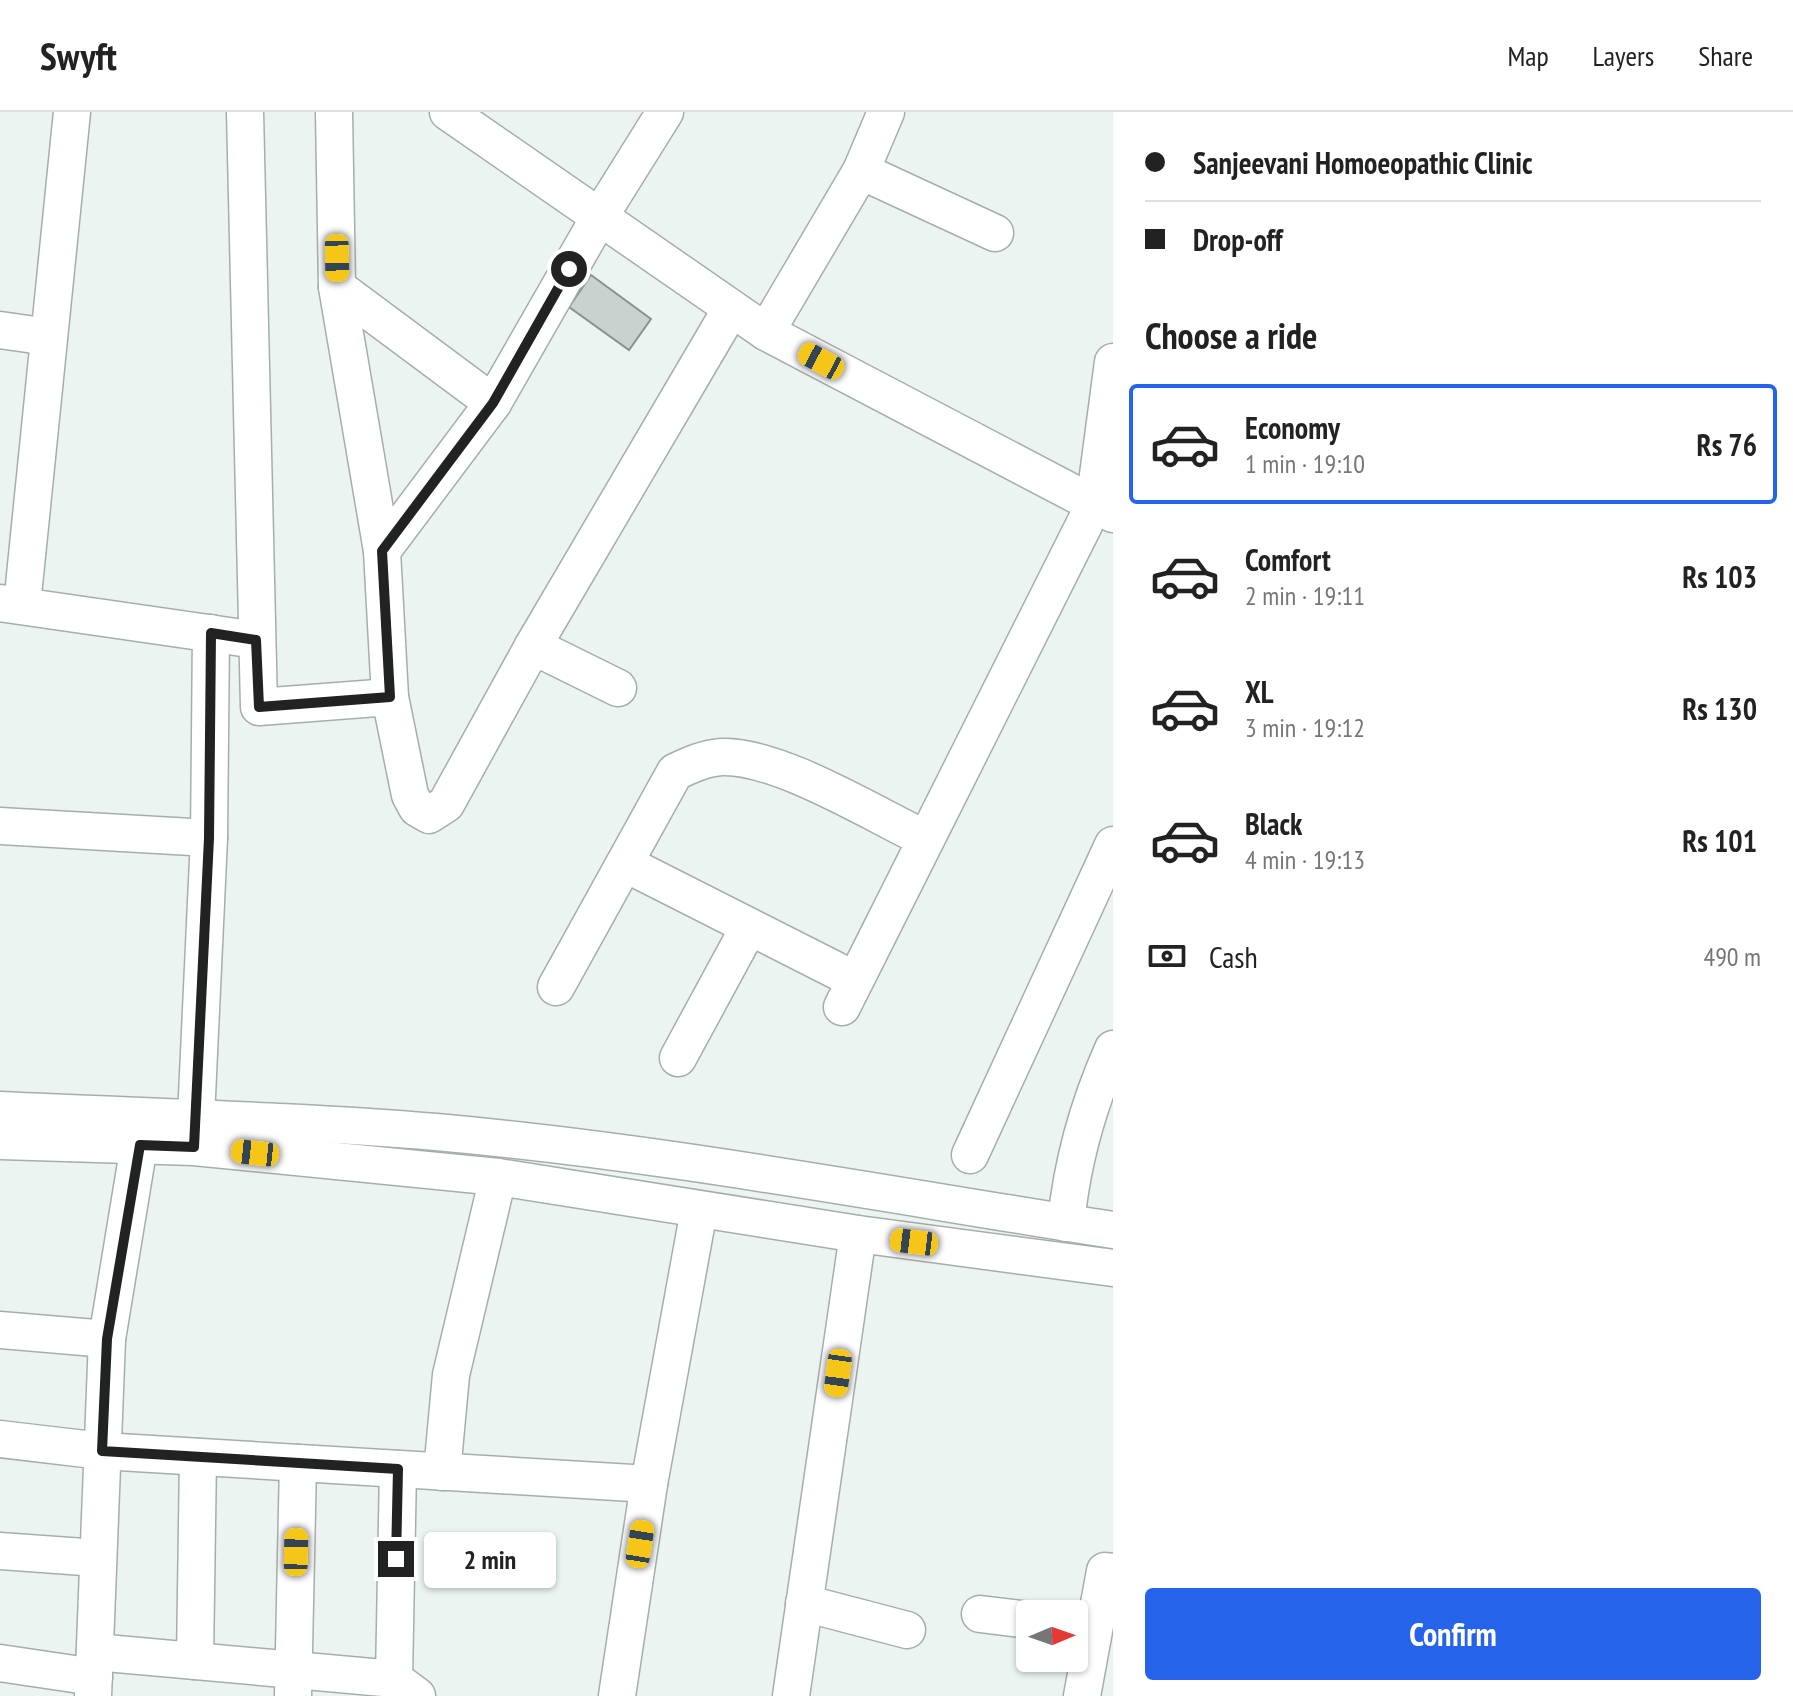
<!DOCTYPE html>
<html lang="en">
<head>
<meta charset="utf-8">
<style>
  :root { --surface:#fff; --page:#f6f6f6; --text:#222; --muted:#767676; --line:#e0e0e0; --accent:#2563eb }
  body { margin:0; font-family:"PT Sans Narrow",sans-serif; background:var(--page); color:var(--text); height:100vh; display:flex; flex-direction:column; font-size:30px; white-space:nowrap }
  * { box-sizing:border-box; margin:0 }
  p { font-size:26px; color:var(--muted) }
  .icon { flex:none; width:44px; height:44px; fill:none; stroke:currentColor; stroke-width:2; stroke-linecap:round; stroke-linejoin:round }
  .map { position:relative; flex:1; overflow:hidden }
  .panel { display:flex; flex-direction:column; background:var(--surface); width:680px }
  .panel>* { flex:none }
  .hud { display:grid; align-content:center; height:176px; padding:0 32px; background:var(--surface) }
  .needle { width:52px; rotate:88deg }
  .fabs { position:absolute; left:1016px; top:1488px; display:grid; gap:16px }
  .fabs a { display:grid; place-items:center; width:72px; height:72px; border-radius:8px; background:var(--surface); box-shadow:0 2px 6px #0004; font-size:40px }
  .end { position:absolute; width:36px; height:36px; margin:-18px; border:10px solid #202322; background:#fff; box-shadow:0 0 0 4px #fff }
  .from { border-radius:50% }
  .bubble { position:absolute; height:56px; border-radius:8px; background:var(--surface); box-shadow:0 2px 6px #0004; font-size:26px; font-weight:700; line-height:56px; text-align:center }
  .car { position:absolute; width:24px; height:48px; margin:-24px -12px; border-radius:10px; box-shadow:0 0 6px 2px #0007; background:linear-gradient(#f5c518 24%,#345 0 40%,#f5c518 0 76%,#345 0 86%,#f5c518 0) }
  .hud b { display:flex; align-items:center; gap:28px; height:76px; font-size:30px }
  .hud b+b { border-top:2px solid var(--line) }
  .hud i { width:20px; height:20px; background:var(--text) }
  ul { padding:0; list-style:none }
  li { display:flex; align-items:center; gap:24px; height:120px; margin:0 16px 12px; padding:0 16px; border:4px solid transparent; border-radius:8px }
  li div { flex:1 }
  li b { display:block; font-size:30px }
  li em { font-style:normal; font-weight:700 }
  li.active { border-color:var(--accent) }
  li>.icon { width:72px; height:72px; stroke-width:1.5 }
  h2 { padding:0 32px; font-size:36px; line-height:96px }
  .pay { display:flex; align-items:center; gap:20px; height:88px; padding:0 32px; font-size:30px }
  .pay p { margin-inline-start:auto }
  .button { display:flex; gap:16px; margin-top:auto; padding:16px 32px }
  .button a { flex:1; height:92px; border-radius:8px; background:var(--accent); color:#fff; font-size:32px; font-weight:700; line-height:92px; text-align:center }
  header { display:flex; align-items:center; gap:48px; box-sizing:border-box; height:112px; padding:0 40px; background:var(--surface); border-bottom:2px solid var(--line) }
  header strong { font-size:38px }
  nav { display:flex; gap:44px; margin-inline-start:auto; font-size:28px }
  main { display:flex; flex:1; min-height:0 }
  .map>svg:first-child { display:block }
  .building { fill:#cad2d0; stroke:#8a9290; stroke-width:2 }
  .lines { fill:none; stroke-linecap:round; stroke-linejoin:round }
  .minor-casing { stroke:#a6aeac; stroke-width:39 }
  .minor { stroke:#fff; stroke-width:36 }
  .route { stroke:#202322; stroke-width:10 }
</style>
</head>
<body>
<header>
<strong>Swyft</strong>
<nav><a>Map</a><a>Layers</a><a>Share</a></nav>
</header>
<main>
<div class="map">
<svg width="1113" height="1584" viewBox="0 0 1113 1584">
  <rect width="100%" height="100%" fill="#ebf4f1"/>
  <polygon class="building" points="591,163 651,207 629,238 569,195"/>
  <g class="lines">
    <defs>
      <g id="minor">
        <polyline points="245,0 259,595 390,585"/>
        <polyline points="334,0 337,175 382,439 390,585 410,683 417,696 429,703 446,692 533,534 731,197"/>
        <polyline points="448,0 766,220 1113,402"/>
        <polyline points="861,59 995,121"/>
        <polyline points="337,175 493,291"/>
        <polyline points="0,218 49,225"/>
        <polyline points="766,220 861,59 886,0"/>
        <polyline points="382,439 493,291 600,104 665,0"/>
        <polyline points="0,491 256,528"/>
        <polyline points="22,493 72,0"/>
        <polyline points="533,534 618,576"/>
        <polyline points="0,714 209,726 195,1027"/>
        <polyline points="209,726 211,521"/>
        <polyline points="626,752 855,868"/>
        <path d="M556,875l119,-215c15,-7 30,-14 47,-15 56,-2 151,57 204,82"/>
        <polyline points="842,895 1094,393 1113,250"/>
        <polyline points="678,946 749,815"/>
        <path d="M0,998c145,7 291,10 436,22 227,20 452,63 677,98"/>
        <polyline points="0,1029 194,1035 498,1065 858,1122 1113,1156"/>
        <polyline points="970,1043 1113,733"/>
        <path d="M1066,1111c6,-61 22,-118 47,-174"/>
        <polyline points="0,1218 107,1227"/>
        <polyline points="0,1327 102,1339 649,1372"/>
        <polyline points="442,1360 451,1263 498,1065"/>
        <polyline points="0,1439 98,1446"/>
        <polyline points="804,1491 907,1518"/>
        <polyline points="980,1502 1030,1508"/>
        <polyline points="95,1540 394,1567 417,1584"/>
        <polyline points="195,1549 198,1345"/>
        <polyline points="0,1551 94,1565"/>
        <polyline points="394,1567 398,1357"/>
        <polyline points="93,1584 107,1227 143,1009"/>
        <polyline points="293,1584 298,1351"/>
        <polyline points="617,1584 649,1372 699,1098"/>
        <polyline points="791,1584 858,1122"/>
        <polyline points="1082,1584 1105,1459 1113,1460"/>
      </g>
    </defs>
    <use href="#minor" class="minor-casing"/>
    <use href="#minor" class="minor"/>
  </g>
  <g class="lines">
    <polyline class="route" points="396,1447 398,1357 102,1339 107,1227 140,1033 194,1035 209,726 211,521 256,528 259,595 390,585 382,439 493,291 569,157"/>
  </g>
</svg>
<div class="fabs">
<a><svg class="needle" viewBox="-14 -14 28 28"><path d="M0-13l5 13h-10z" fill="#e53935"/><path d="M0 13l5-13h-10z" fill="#767676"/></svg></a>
</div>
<i class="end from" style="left:569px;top:157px"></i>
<i class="end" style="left:396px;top:1447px"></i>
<div class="bubble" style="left:424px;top:1420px;width:132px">2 min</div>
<i class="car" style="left:337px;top:146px;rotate:179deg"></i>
<i class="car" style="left:821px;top:249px;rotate:298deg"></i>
<i class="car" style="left:255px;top:1041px;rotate:276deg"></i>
<i class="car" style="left:914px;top:1130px;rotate:277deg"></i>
<i class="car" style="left:838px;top:1261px;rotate:188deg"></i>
<i class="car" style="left:640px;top:1432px;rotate:9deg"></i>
<i class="car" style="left:296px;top:1440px;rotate:1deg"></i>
</div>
<section class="panel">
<div class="hud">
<b><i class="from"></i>Sanjeevani Homoeopathic Clinic</b>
<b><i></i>Drop-off</b>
</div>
<h2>Choose a ride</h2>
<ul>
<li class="active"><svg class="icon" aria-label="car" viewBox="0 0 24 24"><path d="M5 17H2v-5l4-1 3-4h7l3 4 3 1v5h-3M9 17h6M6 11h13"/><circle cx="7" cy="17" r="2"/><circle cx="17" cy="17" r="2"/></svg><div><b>Economy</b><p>1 min · 19:10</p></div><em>Rs 76</em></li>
<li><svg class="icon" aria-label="car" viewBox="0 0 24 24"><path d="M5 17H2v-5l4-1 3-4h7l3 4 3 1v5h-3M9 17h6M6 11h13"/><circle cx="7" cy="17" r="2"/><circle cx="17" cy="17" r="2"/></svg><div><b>Comfort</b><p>2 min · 19:11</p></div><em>Rs 103</em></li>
<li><svg class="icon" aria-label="car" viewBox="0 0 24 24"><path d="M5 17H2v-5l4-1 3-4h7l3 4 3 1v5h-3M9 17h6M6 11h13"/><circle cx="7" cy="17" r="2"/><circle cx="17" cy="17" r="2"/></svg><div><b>XL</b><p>3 min · 19:12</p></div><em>Rs 130</em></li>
<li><svg class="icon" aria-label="car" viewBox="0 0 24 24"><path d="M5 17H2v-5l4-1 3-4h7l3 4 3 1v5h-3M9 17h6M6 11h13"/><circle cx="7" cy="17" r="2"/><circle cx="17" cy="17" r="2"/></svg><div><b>Black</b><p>4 min · 19:13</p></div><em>Rs 101</em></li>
</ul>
<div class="pay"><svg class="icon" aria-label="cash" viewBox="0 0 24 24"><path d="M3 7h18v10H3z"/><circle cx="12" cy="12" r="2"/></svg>Cash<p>490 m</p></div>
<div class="button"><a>Confirm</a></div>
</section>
</main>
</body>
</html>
